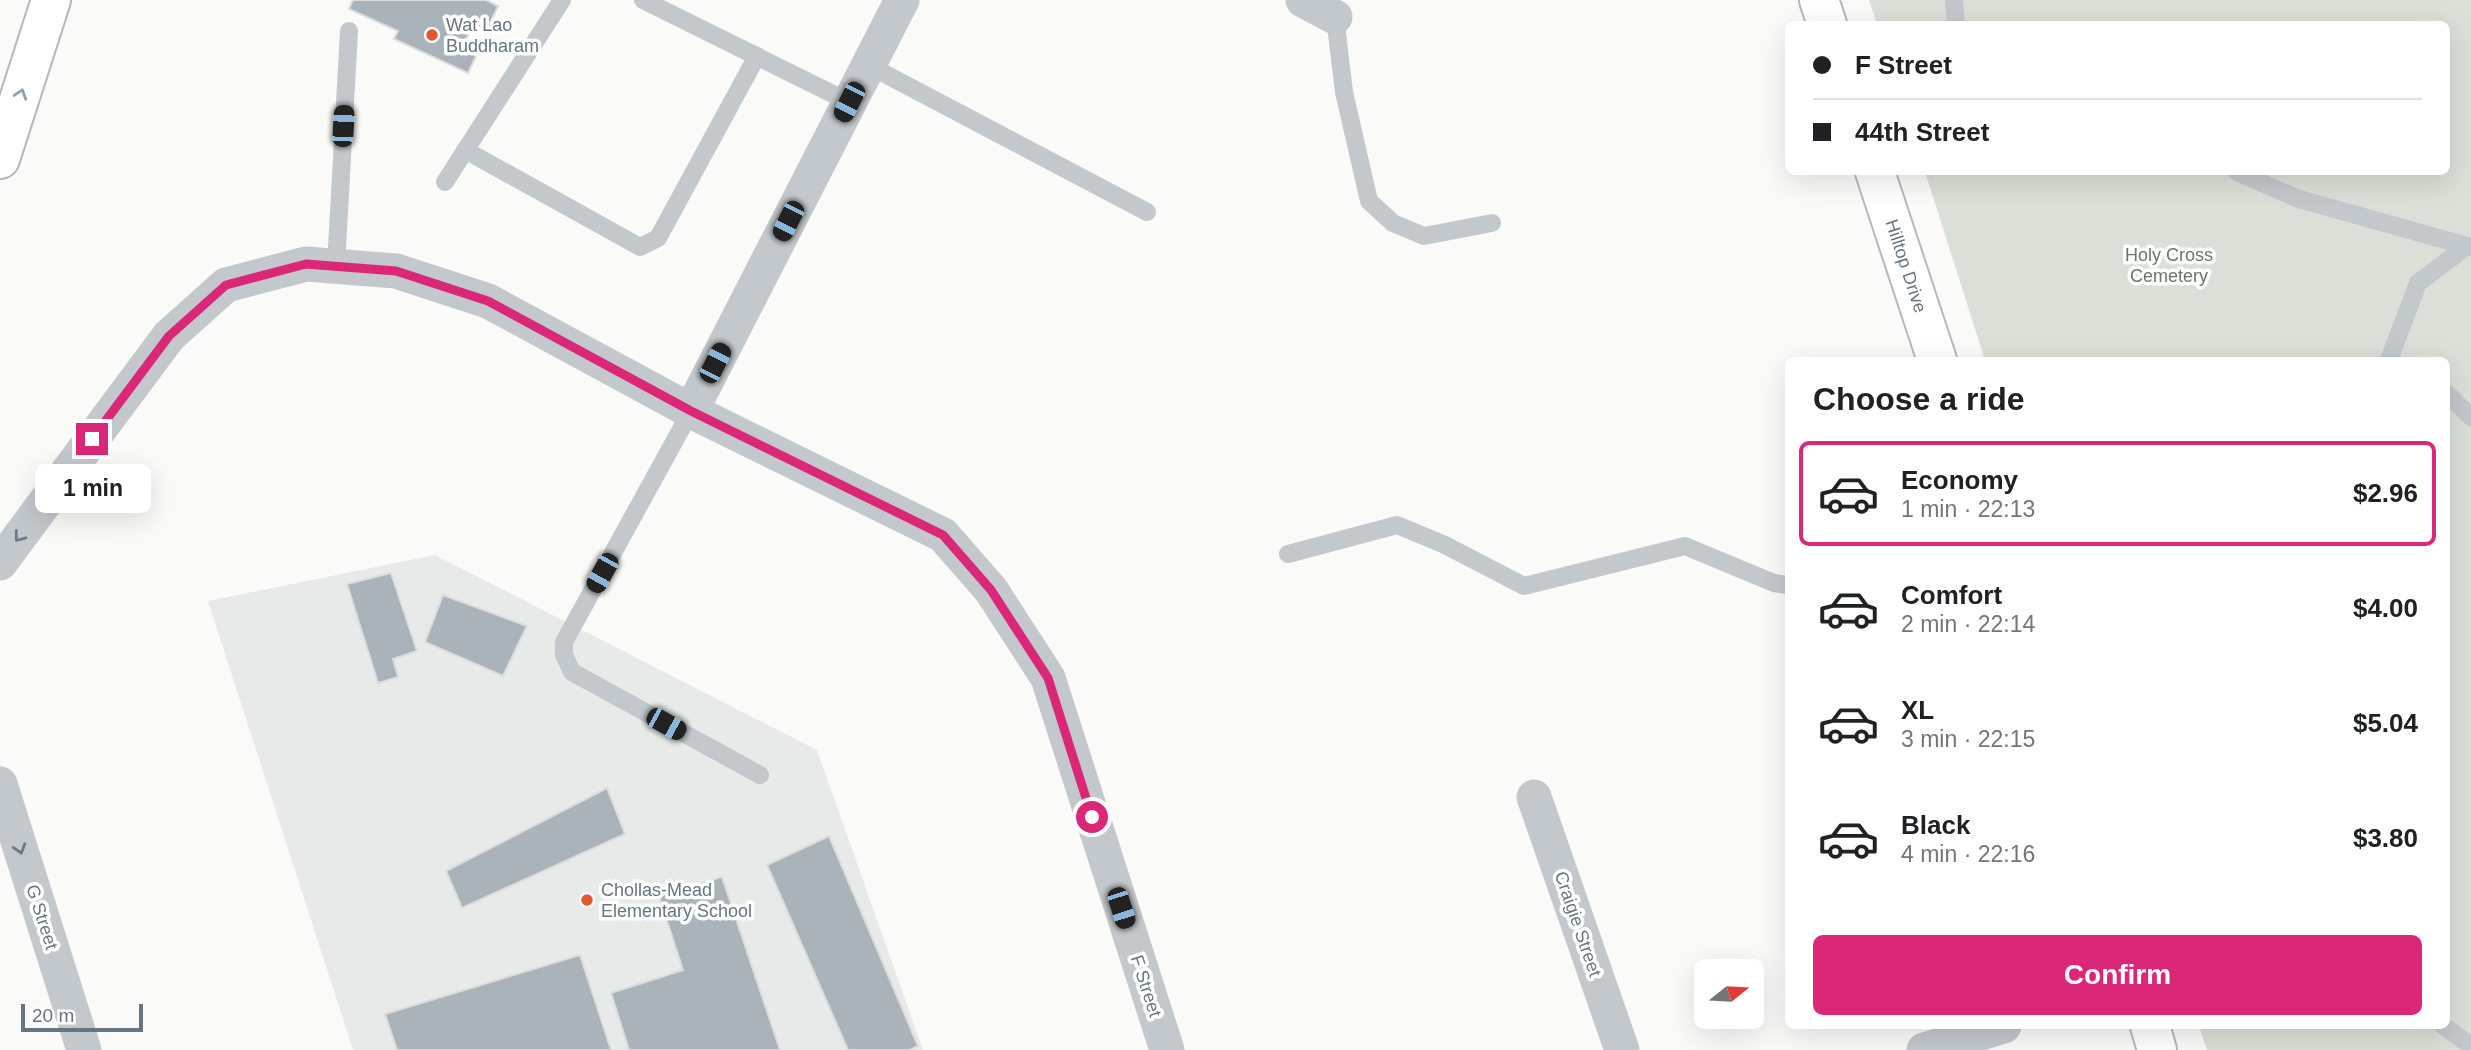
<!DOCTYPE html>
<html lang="en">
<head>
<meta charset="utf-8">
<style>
  :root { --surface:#fff; --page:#f6f6f6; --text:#202124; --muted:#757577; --line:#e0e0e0; --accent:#db2777 }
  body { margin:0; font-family:Arial,sans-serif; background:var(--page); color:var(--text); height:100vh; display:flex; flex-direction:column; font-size:26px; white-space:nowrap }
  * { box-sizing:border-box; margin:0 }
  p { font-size:23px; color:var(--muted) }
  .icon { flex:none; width:38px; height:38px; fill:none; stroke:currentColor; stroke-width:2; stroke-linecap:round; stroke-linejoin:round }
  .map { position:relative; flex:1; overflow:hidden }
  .drawer { position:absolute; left:1785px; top:357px; width:665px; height:672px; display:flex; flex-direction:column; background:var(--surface); border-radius:10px; box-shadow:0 7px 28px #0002 }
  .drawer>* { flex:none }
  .hud { position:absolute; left:1785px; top:21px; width:665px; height:154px; border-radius:10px; box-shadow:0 7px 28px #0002; display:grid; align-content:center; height:154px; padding:0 28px; background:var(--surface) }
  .needle { width:46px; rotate:72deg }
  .controls { position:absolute; left:1694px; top:959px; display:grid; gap:14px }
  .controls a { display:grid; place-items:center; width:70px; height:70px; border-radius:10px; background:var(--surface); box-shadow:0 7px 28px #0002; font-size:35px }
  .scale { position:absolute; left:21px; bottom:18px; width:122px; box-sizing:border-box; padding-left:7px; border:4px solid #657683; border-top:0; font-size:19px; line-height:24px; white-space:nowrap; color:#657683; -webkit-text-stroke:5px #fff; paint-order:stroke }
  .end { position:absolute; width:32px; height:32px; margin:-16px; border:9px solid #db2777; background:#fff; box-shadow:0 0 0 4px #fff }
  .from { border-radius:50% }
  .bubble { position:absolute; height:49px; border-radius:10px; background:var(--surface); box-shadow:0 7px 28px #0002; font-size:23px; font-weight:600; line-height:49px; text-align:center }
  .car { position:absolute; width:21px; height:42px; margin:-21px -10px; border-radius:9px; box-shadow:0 0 5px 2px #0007; background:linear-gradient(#222 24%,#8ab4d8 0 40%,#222 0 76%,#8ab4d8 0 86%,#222 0) }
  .hud b { display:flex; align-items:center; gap:24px; height:66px; font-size:26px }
  .hud b+b { border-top:2px solid var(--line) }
  .hud i { width:18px; height:18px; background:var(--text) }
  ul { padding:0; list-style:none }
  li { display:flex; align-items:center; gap:21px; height:105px; margin:0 14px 10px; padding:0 14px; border:4px solid transparent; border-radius:10px }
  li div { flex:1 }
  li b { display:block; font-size:26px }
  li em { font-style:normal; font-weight:600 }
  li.selected { border-color:var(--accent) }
  li>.icon { width:63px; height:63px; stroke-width:1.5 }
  h2 { padding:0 28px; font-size:32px; line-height:84px }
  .button { display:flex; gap:14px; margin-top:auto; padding:14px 28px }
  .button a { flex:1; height:80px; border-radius:10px; background:var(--accent); color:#fff; font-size:28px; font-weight:600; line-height:80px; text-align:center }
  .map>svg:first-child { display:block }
  .built { fill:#e8e9e9 }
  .green { fill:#dadfd7 }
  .building { fill:#aab3b9; stroke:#dcdcda; stroke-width:2 }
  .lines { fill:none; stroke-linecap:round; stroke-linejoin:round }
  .secondary-casing { stroke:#b3babf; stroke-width:42 }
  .highway-casing { stroke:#b4b9bd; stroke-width:42 }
  .lane { stroke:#c3c8cc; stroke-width:18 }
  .street { stroke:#c3c8cc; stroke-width:35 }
  .secondary { stroke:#fff; stroke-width:38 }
  .highway { stroke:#fff; stroke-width:38 }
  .oneway { stroke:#939fa8 }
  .oneway2 { stroke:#6a7a87 }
  .route { stroke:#db2777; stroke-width:9 }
  .poi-dot { fill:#e4572e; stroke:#fff; stroke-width:2.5 }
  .labels { text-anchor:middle; stroke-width:7; stroke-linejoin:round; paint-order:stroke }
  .poi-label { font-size:18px; fill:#657683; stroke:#fff; text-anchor:start }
  .park-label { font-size:18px; fill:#687a64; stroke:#fff }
  .street-label { font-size:18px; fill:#657683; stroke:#fff }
</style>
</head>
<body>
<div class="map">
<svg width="2471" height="1050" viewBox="0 0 2471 1050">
  <rect width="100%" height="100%" fill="#fafaf8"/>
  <polygon class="built" points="435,555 817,750 923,1050 353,1050 208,601"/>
  <polygon class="green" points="1869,0 2471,0 2471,1050 2207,1050 2199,1026 2446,1026 2446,360 1985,360 1925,172 2446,172 2446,24 1877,24"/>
  <g class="building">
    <polygon points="353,0 486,0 498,6 487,30 473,24 462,48 477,54 468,73 394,39 398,31 349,9"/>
    <polygon points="391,573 417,651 393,659 398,677 378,683 347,584"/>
    <polygon points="443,595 527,626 503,676 425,642"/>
    <polygon points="607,788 625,834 462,908 446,871"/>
    <polygon points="829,836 918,1046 910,1050 848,1050 767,865"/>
    <polygon points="722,877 780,1050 629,1050 611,993 683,970 659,896"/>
    <polygon points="580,955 611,1050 397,1050 385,1014"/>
  </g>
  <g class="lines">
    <defs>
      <g id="secondary">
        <polyline points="1819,0 1827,24"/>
        <polyline points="1875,172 1937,360"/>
        <polyline points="2150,1026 2157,1050"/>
      </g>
      <polyline id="highway" points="0,159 51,0"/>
    </defs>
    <use href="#secondary" class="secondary-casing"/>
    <use href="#highway" class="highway-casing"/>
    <g class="lane">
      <polyline points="643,0 849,102"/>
      <polyline points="1954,0 1956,24"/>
      <polyline points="1335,17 1344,92 1369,201 1393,223 1424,236 1492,223"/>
      <polyline points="868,65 1147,212"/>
      <polyline points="465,150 640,247 658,238 757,56"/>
      <polyline points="2237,172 2299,199 2467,246"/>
      <polyline points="445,182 562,0"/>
      <polyline points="336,266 349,31"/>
      <polyline points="2389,360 2418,283 2467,246 2471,247"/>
      <polyline points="2446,393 2471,417"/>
      <polyline points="691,411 564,642 564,655 572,672 760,775"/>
      <polyline points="1288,554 1397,525 1445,545 1524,586 1685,546 1774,583 1788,585"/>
      <polyline points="2444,1026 2471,1046"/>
    </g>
    <g class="street">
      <polyline points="1303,0 1335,17"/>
      <polyline points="691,411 902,0"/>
      <polyline points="0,563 169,336 226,285 306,264 396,271 488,301 691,411 943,535 991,590 1048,678 1167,1050"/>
      <polyline points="0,784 84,1050"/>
      <polyline points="1534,797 1622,1050"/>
      <polyline points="1924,1050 2004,1026"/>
    </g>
    <use href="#secondary" class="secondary"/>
    <use href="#highway" class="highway"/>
  </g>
  <defs><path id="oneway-chevron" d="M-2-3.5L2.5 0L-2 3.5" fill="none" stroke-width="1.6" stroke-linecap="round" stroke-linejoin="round" transform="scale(1.75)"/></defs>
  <use class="oneway" href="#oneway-chevron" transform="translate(21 94) rotate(-72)"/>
  <g class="oneway2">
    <use href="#oneway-chevron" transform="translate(19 537) rotate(127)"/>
    <use href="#oneway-chevron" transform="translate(20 849) rotate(73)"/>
  </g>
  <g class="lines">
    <polyline class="route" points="92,439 169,336 226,285 306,264 396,271 488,301 691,411 943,535 991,590 1048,678 1092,817"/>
  </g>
  <g class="poi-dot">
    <circle cx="432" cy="35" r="7"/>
    <circle cx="587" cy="900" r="7"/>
  </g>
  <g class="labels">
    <g class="poi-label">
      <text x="446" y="31">Wat Lao<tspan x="446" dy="21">Buddharam</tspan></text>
      <text x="601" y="896">Chollas-Mead<tspan x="601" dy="21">Elementary School</tspan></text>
    </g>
    <g class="park-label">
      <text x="2169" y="261">Holy Cross<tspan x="2169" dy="21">Cemetery</tspan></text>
    </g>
    <g class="street-label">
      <text transform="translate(1906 266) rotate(72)" y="6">Hilltop Drive</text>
      <text transform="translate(42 917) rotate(72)" y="6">G Street</text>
      <text transform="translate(1578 924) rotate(71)" y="6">Craigie Street</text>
      <text transform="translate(1146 986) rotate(72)" y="6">F Street</text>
    </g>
  </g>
</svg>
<div class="controls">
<a><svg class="needle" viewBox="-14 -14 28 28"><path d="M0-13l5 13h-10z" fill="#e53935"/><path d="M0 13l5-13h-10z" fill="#757577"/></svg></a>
</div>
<div class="scale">20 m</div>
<i class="end from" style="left:1092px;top:817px"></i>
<i class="end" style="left:92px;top:439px"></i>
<div class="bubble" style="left:35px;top:464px;width:116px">1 min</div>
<i class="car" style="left:849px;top:102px;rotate:207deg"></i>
<i class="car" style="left:343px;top:126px;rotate:3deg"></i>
<i class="car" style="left:788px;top:221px;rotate:207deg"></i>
<i class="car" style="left:715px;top:363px;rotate:27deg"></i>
<i class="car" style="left:602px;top:573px;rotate:209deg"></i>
<i class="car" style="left:666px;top:724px;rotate:119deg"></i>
<i class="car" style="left:1121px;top:908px;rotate:162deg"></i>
<div class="hud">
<b><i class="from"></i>F Street</b>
<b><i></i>44th Street</b>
</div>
<section class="drawer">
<h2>Choose a ride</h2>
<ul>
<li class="selected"><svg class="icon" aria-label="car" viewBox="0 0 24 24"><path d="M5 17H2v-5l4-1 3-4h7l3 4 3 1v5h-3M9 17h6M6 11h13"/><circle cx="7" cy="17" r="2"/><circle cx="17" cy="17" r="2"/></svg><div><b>Economy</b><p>1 min · 22:13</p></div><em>$2.96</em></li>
<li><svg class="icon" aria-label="car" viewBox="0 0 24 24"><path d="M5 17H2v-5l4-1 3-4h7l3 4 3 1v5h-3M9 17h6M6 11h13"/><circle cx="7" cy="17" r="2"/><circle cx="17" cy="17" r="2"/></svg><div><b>Comfort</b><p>2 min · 22:14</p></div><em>$4.00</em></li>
<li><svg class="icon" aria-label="car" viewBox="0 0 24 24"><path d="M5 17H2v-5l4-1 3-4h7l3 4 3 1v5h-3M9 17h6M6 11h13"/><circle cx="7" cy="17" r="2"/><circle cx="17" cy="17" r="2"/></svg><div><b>XL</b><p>3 min · 22:15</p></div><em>$5.04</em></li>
<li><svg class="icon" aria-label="car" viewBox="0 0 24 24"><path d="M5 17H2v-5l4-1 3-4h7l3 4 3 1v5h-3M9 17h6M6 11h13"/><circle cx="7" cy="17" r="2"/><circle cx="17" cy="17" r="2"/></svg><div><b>Black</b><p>4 min · 22:16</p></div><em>$3.80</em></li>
</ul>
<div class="button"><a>Confirm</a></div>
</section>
</div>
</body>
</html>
